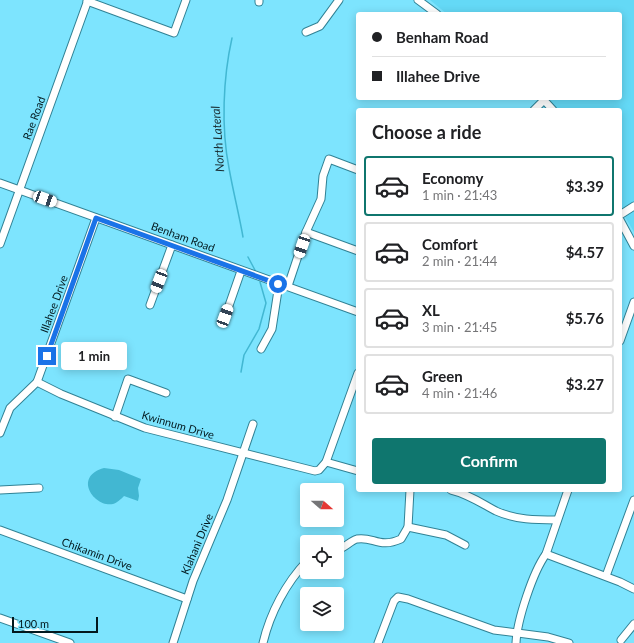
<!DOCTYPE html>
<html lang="en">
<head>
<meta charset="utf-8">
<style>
  :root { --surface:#fff; --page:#f2f2f2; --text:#202124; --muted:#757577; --line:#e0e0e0; --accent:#0f766e }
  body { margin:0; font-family:Lato,sans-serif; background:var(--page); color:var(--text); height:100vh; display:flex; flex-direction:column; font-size:15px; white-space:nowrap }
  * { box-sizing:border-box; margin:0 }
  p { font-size:13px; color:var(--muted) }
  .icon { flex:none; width:22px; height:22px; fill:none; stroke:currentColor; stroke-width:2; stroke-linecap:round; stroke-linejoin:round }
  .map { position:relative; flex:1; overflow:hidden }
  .details { position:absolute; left:356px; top:108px; width:266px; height:384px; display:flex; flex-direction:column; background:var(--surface); border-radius:4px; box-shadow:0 2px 10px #0003 }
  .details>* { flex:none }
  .hud { position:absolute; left:356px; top:12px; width:266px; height:88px; border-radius:4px; box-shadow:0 2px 10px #0003; display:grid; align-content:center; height:88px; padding:0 16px; background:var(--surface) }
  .needle { width:26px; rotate:110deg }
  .buttons { position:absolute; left:300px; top:483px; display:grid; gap:8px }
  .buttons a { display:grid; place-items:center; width:44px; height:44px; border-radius:4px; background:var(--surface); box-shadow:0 2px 10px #0003; font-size:20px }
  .scale { position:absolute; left:12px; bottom:10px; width:86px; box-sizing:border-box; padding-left:4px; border:2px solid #02181d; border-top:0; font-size:11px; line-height:14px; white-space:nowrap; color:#02181d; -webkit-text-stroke:3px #7de4fe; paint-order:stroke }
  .end { position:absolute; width:18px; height:18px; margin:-9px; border:5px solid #1a73e8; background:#fff; box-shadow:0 0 0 2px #fff }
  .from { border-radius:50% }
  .bubble { position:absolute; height:28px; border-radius:4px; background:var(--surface); box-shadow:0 2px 10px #0003; font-size:13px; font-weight:700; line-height:28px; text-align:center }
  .car { position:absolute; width:12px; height:24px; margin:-12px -6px; border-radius:5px; box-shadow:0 0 3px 1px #0007; background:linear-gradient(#fff 24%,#345 0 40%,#fff 0 76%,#345 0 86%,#fff 0) }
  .hud b { display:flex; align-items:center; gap:14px; height:38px; font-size:15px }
  .hud b+b { border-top:1px solid var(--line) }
  .hud i { width:10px; height:10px; background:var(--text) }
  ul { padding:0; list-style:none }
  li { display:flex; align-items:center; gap:12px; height:60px; margin:0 8px 6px; padding:0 8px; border:2px solid var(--line); border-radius:4px }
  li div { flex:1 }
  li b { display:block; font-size:15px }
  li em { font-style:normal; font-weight:700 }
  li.selected { border-color:var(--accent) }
  li>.icon { width:36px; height:36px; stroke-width:1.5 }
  h2 { padding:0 16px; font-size:18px; line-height:48px }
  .button { display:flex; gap:8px; margin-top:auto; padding:8px 16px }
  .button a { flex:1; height:46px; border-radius:4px; background:var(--accent); color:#fff; font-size:16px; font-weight:700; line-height:46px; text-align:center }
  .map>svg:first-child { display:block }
  .built { fill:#64d9f6 }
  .water { fill:#42b7d2 }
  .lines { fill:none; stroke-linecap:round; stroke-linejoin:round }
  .stream { stroke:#42b7d2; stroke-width:1.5 }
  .minor-casing { stroke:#318295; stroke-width:9 }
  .minor { stroke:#fff; stroke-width:7 }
  .route { stroke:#1a73e8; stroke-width:5 }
  .labels { text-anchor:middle; stroke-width:3.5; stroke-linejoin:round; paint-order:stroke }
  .street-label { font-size:11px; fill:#02181d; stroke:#7de4fe }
  .water-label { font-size:12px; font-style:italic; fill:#192d32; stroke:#7de4fe }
</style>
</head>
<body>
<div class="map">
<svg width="634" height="643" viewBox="0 0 634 643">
  <rect width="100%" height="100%" fill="#7de4fe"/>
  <polygon class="built" points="430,0 634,0 634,232 620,208 620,110 558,110 548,98 620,98 620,14 447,14"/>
  <path class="water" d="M104,468l15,2 22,9 -3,9 1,8 -1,5 -14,-5c-3,3 -7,7 -11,8 -18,4 -41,-27 -9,-36z"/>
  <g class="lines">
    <g class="stream">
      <path d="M232,38c-9,40 -11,90 -3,130 4,23 10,46 14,69"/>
      <polyline points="248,257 256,272"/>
      <polyline points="241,372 244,355 259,329 266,303 260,282"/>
    </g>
    <defs>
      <g id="minor">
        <polyline points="418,0 437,14"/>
        <polyline points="87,1 174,33 186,0"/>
        <polyline points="259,2 259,0"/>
        <polyline points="306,32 320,26 339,0"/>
        <polyline points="542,98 553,110"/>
        <polyline points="534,110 544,100"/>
        <polyline points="0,183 358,312"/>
        <polyline points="620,215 634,206"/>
        <polyline points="620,220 634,246"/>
        <polyline points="306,232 358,251"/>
        <polyline points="0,244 88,0"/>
        <polyline points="288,286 306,232 321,199 323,176 329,159 358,170"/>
        <polyline points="150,305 172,245"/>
        <polyline points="225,317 241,271"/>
        <polyline points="620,341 634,302"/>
        <polyline points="261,349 272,329 279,284"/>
        <polyline points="37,382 61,394 145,428 315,471 319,470 326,462 358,373"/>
        <polyline points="115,417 128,379 166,393"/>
        <polyline points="0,433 10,408 37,382 96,218"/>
        <polyline points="326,462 358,471"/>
        <polyline points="0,490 39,488"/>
        <path d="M451,490c17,4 30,13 45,21 20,9 40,9 61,9"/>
        <polyline points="408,527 446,535 465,545"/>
        <polyline points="0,530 187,599"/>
        <path d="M337,550c8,-2 13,-9 20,-11 16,-3 22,10 44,0l7,-12 2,-37"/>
        <polyline points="546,554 620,582 634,589"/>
        <polyline points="606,576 634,500"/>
        <polyline points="0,618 70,643"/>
        <polyline points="621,640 634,624"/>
        <polyline points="173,643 193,581 227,500 253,424"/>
        <path d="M263,643c7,-30 23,-60 44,-82"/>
        <polyline points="378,643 394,601 398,597 408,599 494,630 548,637 569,643"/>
        <path d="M516,643c1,-23 17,-71 30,-89l22,-64"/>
      </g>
    </defs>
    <use href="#minor" class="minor-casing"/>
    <use href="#minor" class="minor"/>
  </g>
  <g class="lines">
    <polyline class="route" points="47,356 96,218 278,284"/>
  </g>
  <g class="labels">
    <g class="street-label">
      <text transform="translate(34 118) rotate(-70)" y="4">Rae Road</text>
      <text transform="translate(183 237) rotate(20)" y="4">Benham Road</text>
      <text transform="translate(54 304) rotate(-70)" y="4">Illahee Drive</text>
      <text transform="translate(178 425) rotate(16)" y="4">Kwinnum Drive</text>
      <text transform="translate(197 544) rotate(-67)" y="4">Klahani Drive</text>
      <text transform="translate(97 554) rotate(20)" y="4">Chikamin Drive</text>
    </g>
    <g class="water-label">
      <text transform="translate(218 139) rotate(-94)" y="4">North Lateral</text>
    </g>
  </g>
</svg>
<div class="buttons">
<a><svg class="needle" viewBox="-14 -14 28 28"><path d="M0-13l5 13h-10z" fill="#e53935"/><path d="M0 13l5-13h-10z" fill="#757577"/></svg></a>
<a><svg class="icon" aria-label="locate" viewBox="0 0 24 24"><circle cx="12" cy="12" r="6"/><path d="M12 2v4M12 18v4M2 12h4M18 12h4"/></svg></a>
<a><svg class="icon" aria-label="layers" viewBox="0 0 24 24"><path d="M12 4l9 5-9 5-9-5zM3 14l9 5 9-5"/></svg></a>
</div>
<div class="scale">100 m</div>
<i class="end from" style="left:278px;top:284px"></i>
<i class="end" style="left:47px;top:356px"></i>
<div class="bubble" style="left:61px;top:342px;width:66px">1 min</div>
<i class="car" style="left:45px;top:199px;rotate:110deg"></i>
<i class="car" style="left:302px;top:246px;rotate:199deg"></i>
<i class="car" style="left:159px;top:281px;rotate:201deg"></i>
<i class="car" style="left:225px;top:316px;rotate:20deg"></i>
<div class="hud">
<b><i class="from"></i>Benham Road</b>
<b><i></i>Illahee Drive</b>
</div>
<section class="details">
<h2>Choose a ride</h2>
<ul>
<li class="selected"><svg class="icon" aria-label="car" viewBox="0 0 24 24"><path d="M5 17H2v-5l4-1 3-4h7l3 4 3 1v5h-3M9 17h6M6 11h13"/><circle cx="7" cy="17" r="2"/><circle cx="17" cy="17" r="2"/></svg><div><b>Economy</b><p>1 min · 21:43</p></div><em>$3.39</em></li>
<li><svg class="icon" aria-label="car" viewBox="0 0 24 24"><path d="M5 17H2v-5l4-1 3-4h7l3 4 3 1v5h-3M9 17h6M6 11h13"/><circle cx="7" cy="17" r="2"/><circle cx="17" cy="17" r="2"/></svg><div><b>Comfort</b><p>2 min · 21:44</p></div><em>$4.57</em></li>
<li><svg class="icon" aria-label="car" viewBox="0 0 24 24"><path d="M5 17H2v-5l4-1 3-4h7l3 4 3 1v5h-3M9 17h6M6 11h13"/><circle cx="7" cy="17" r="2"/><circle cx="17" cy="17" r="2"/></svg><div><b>XL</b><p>3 min · 21:45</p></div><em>$5.76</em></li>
<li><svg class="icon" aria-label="car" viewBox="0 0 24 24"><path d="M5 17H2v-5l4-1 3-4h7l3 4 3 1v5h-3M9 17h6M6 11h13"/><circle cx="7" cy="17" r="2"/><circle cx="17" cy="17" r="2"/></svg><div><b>Green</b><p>4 min · 21:46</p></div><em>$3.27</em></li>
</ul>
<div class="button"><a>Confirm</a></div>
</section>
</div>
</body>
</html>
